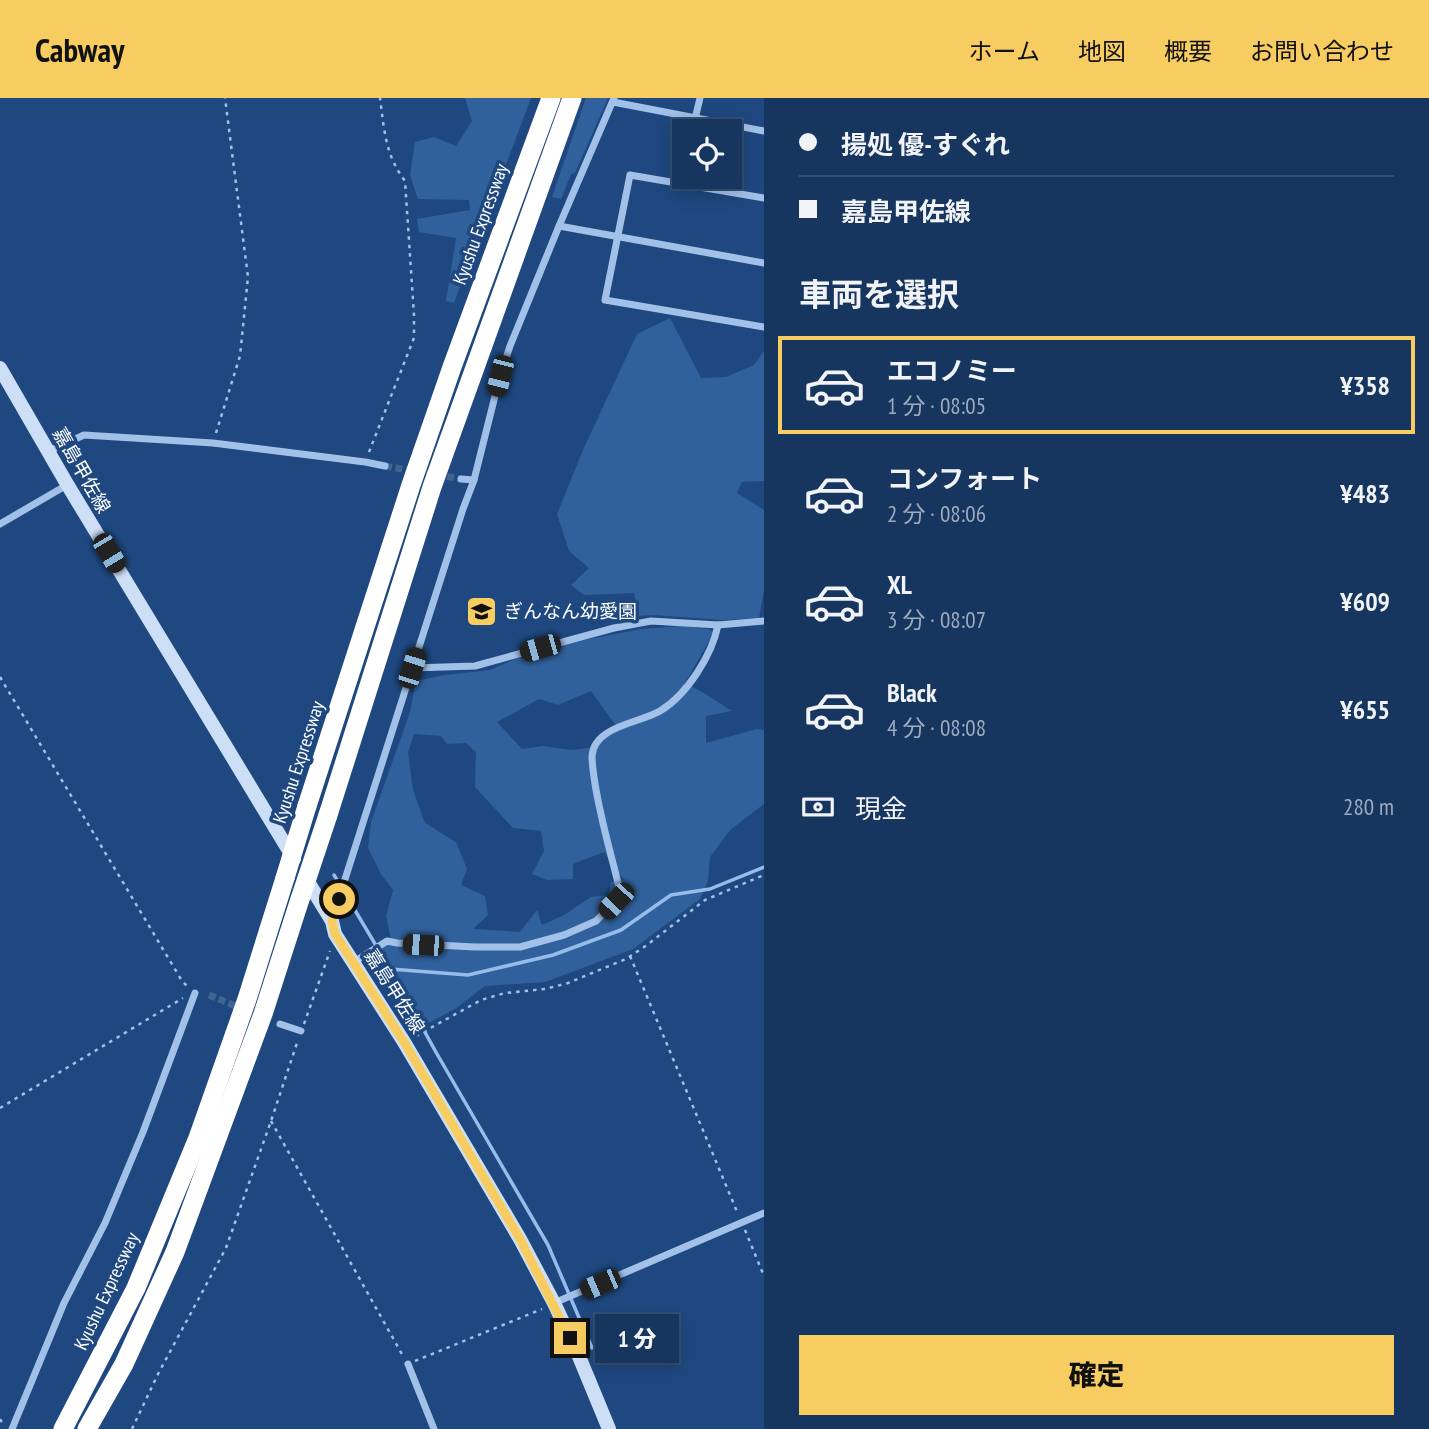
<!DOCTYPE html>
<html lang="ja">
<head>
<meta charset="utf-8">
<style>
  :root { --surface:#16365f; --page:#1f3e65; --text:#f1f3f6; --muted:#9eabbd; --line:#355074; --accent:#f7cd61 }
  body { margin:0; font-family:"PT Sans Narrow","Noto Sans JP",sans-serif; background:var(--page); color:var(--text); height:100vh; display:flex; flex-direction:column; font-size:26px; white-space:nowrap }
  * { box-sizing:border-box; margin:0 }
  p { font-size:23px; color:var(--muted) }
  .icon { flex:none; width:38px; height:38px; fill:none; stroke:currentColor; stroke-width:2; stroke-linecap:round; stroke-linejoin:round }
  .map { position:relative; flex:1; overflow:hidden }
  .panel { display:flex; flex-direction:column; background:var(--surface); width:665px }
  .panel>* { flex:none }
  .guide { display:grid; align-content:center; height:154px; padding:0 35px; background:var(--surface) }
  .buttons { position:absolute; left:672px; top:21px; display:grid; gap:14px }
  .buttons a { display:grid; place-items:center; width:70px; height:70px; border-radius:0px; background:var(--surface); box-shadow:0 4px 18px #0003,0 0 0 2px var(--line); font-size:35px }
  .end { position:absolute; width:32px; height:32px; margin:-16px; border:9px solid #f7cd61; background:#111; box-shadow:0 0 0 4px #111 }
  .from { border-radius:50% }
  .bubble { position:absolute; height:49px; border-radius:0px; background:var(--surface); box-shadow:0 4px 18px #0003,0 0 0 2px var(--line); font-size:23px; font-weight:800; line-height:49px; text-align:center }
  .car { position:absolute; width:21px; height:42px; margin:-21px -10px; border-radius:9px; box-shadow:0 0 5px 2px #0007; background:linear-gradient(#222 24%,#8ab4d8 0 40%,#222 0 76%,#8ab4d8 0 86%,#222 0) }
  .guide b { display:flex; align-items:center; gap:24px; height:66px; font-size:26px }
  .guide b+b { border-top:2px solid var(--line) }
  .guide i { width:18px; height:18px; background:var(--text) }
  ul { padding:0; list-style:none }
  li { display:flex; align-items:center; gap:21px; height:98px; margin:0 14px 10px; padding:0 21px; border:4px solid transparent; border-radius:0px }
  li div { flex:1 }
  li b { display:block; font-size:26px }
  li em { font-style:normal; font-weight:800 }
  li.active { border-color:var(--accent) }
  li>.icon { width:63px; height:63px; stroke-width:1.5 }
  h2 { padding:0 35px; font-size:32px; line-height:84px }
  .pay { display:flex; align-items:center; gap:18px; height:77px; padding:0 35px; font-size:26px }
  .pay p { margin-inline-start:auto }
  .cta { display:flex; gap:14px; margin-top:auto; padding:14px 35px }
  .cta a { flex:1; height:80px; border-radius:0px; background:var(--accent); color:#111; font-size:28px; font-weight:800; line-height:80px; text-align:center }
  header { display:flex; align-items:center; gap:42px; box-sizing:border-box; height:98px; padding:0 35px; background:var(--accent); color:#111 }
  header strong { font-size:33px }
  nav { display:flex; gap:38px; margin-inline-start:auto; font-size:24px }
  main { display:flex; flex:1; min-height:0 }
  .map>svg:first-child { display:block }
  .green { fill:#31619d; fill-rule:evenodd }
  .lines { fill:none; stroke-linecap:round; stroke-linejoin:round }
  .stream { stroke:#96bcea; stroke-width:3.5 }
  .street-tunnel { stroke:#406392; stroke-width:7; stroke-dasharray:7 3.5; stroke-linecap:butt }
  .path { stroke:#a2c1e8; stroke-width:2.5; stroke-dasharray:3.5 5; stroke-linecap:butt }
  .street { stroke:#a2c1e8; stroke-width:7 }
  .secondary { stroke:#cddff6; stroke-width:14 }
  .highway { stroke:#fff; stroke-width:19 }
  .highway-bridge { stroke:#fff; stroke-width:19 }
  .route { stroke:#f7cd61; stroke-width:9 }
  .labels { text-anchor:middle; stroke-width:7; stroke-linejoin:round; paint-order:stroke }
  .street-label { font-size:19px; fill:#fff; stroke:#1e487f }
  .poi-label { font-size:19px; fill:#fff; stroke:#1e487f; text-anchor:start }
</style>
</head>
<body>
<header>
<strong>Cabway</strong>
<nav><a>ホーム</a><a>地図</a><a>概要</a><a>お問い合わせ</a></nav>
</header>
<main>
<div class="map">
<svg width="764" height="1331" viewBox="0 0 764 1331">
  <rect width="100%" height="100%" fill="#1e487f"/>
  <g class="green">
    <polygon points="465,0 531,0 454,205 446,203 456,140 419,134 417,121 470,112 469,102 418,101 410,77 415,44 434,39 456,48 472,23"/>
    <polygon points="586,0 608,0 575,75 571,76 561,101 552,99"/>
    <polygon points="670,220 701,280 726,279 754,267 764,253 764,383 742,384 737,395 764,412 764,492 759,520 723,522 654,517 638,518 634,495 584,497 571,487 589,470 569,453 557,416 583,352 637,236"/>
    <path d="M682,528l26,3 6,3 -29,51 19,10 28,18 -26,5v27l51,-14 7,1v74l-34,26 -20,27 -2,24 -8,18 -67,50 -88,33 -60,4 -30,23 -42,22 -43,-72 21,-20 -5,-23 7,-26 -12,-16 -13,-26 3,-26 39,-110 6,-31 29,-6 45,-5 28,-12 66,-18 57,-11zM591,593l25,35 -27,22 -18,2 -28,-4 -21,3 -25,-27 42,-23 19,6zM414,636l27,2 6,8 19,-1 10,9 -1,35 38,41 28,3 3,20 -12,23 15,6 26,-1v-15l31,-12 20,28 -13,2 -2,13 -18,2 -27,18 -22,10 -5,-15 -17,22 -47,-3 15,-14 -3,-19 -24,-11 6,-16 -11,-27 -31,-19 -12,-33 -5,-38z"/>
  </g>
  <g class="lines">
    <g class="stream">
      <polyline points="334,777 390,871 468,877 553,857 621,832 671,797 710,791 764,769"/>
      <polyline points="390,871 437,956 548,1147 592,1250"/>
    </g>
    <g class="street-tunnel">
      <polyline points="385,368 461,381"/>
      <polyline points="209,897 240,910"/>
    </g>
    <g class="path">
      <polyline points="216,335 240,258 248,179 225,0"/>
      <path d="M369,354l45,-114v-23l-9,-134c-20,-26 -21,-53 -25,-83"/>
      <polyline points="0,579 182,883 187,888"/>
      <polyline points="630,858 738,1116"/>
      <polyline points="304,926 330,853"/>
      <polyline points="416,938 481,902 505,895 545,891 568,885 626,861 647,847 705,802 764,777"/>
      <polyline points="0,1010 183,900"/>
      <polyline points="271,1023 403,1258"/>
      <polyline points="745,1132 764,1178"/>
      <polyline points="415,1263 542,1211"/>
      <polyline points="0,1321 4,1328"/>
      <polyline points="132,1331 158,1276 226,1150 271,1023 298,942"/>
    </g>
    <g class="street">
      <polyline points="613,4 764,33"/>
      <polyline points="695,21 700,0"/>
      <polyline points="764,100 630,77 605,202 764,229"/>
      <polyline points="559,128 764,165"/>
      <polyline points="49,353 84,337 213,345 365,364 385,368"/>
      <polyline points="461,381 474,382"/>
      <polyline points="0,426 67,387"/>
      <polyline points="412,570 475,568 614,530 651,523 718,527 764,523"/>
      <polyline points="332,822 463,411 474,382 500,278 510,248 559,128 614,0"/>
      <path d="M354,864l33,-21 10,2 78,4h45l44,-12 32,-14 20,-20 3,-14c-9,-37 -20,-73 -25,-110 -1,-7 -2,-14 -2,-21 2,-30 48,-33 68,-45 27,-16 52,-56 58,-86"/>
      <polyline points="280,926 301,933"/>
      <polyline points="554,1205 764,1115"/>
      <polyline points="408,1266 434,1331"/>
      <polyline points="12,1331 64,1205 105,1125 143,1034 195,895"/>
    </g>
    <g class="secondary">
      <polyline points="0,270 67,386 294,761"/>
      <polyline points="305,779 332,823 335,836 404,944 520,1141 554,1205 578,1256 609,1331"/>
    </g>
    <g class="highway">
      <polyline points="307,708 411,387 452,269 551,0"/>
      <polyline points="328,717 432,389 572,0"/>
      <polyline points="63,1331 136,1190 198,1040 247,901 285,780"/>
      <polyline points="87,1331 124,1266 175,1154 263,916 300,801"/>
    </g>
    <g class="highway-bridge">
      <polyline points="285,780 307,708"/>
      <polyline points="300,801 328,717"/>
    </g>
  </g>
  <g class="lines">
    <polyline class="route" points="339,801 332,823 335,836 404,944 520,1141 570,1240"/>
  </g>
  <defs>
    <symbol id="school-square" viewBox="-11 -11 22 22"><rect x="-9" y="-9" width="18" height="18" rx="4" fill="#f7cd61" stroke="#1e487f"/><path d="M0-5L7-2L0 1L-7-2ZM-4 1L0 2.5L4 1V4Q0 6-4 4Z" fill="#111"/></symbol>
  </defs>
  <g fill-rule="evenodd">
    <use href="#school-square" x="464" y="496" width="35" height="35"/>
  </g>
  <g class="labels">
    <g class="street-label">
      <text transform="translate(480 126) rotate(-70)" y="7">Kyushu Expressway</text>
      <text transform="translate(82 372) rotate(60)" y="7">嘉島甲佐線</text>
      <text transform="translate(298 664) rotate(-72)" y="7">Kyushu Expressway</text>
      <text transform="translate(395 893) rotate(58)" y="7">嘉島甲佐線</text>
      <text transform="translate(106 1193) rotate(-65)" y="7">Kyushu Expressway</text>
    </g>
    <g class="poi-label">
      <text x="504" y="520">ぎんなん幼愛園</text>
    </g>
  </g>
</svg>
<div class="buttons">
<a><svg class="icon" aria-label="locate" viewBox="0 0 24 24"><circle cx="12" cy="12" r="6"/><path d="M12 2v4M12 18v4M2 12h4M18 12h4"/></svg></a>
</div>
<i class="end from" style="left:339px;top:801px"></i>
<i class="end" style="left:570px;top:1240px"></i>
<div class="bubble" style="left:595px;top:1216px;width:84px">1 分</div>
<i class="car" style="left:500px;top:278px;rotate:194deg"></i>
<i class="car" style="left:109px;top:455px;rotate:149deg"></i>
<i class="car" style="left:540px;top:550px;rotate:254deg"></i>
<i class="car" style="left:412px;top:570px;rotate:18deg"></i>
<i class="car" style="left:616px;top:803px;rotate:223deg"></i>
<i class="car" style="left:423px;top:847px;rotate:273deg"></i>
<i class="car" style="left:600px;top:1186px;rotate:247deg"></i>
</div>
<section class="panel">
<div class="guide">
<b><i class="from"></i>揚処 優-すぐれ</b>
<b><i></i>嘉島甲佐線</b>
</div>
<h2>車両を選択</h2>
<ul>
<li class="active"><svg class="icon" aria-label="car" viewBox="0 0 24 24"><path d="M5 17H2v-5l4-1 3-4h7l3 4 3 1v5h-3M9 17h6M6 11h13"/><circle cx="7" cy="17" r="2"/><circle cx="17" cy="17" r="2"/></svg><div><b>エコノミー</b><p>1 分 · 08:05</p></div><em>¥358</em></li>
<li><svg class="icon" aria-label="car" viewBox="0 0 24 24"><path d="M5 17H2v-5l4-1 3-4h7l3 4 3 1v5h-3M9 17h6M6 11h13"/><circle cx="7" cy="17" r="2"/><circle cx="17" cy="17" r="2"/></svg><div><b>コンフォート</b><p>2 分 · 08:06</p></div><em>¥483</em></li>
<li><svg class="icon" aria-label="car" viewBox="0 0 24 24"><path d="M5 17H2v-5l4-1 3-4h7l3 4 3 1v5h-3M9 17h6M6 11h13"/><circle cx="7" cy="17" r="2"/><circle cx="17" cy="17" r="2"/></svg><div><b>XL</b><p>3 分 · 08:07</p></div><em>¥609</em></li>
<li><svg class="icon" aria-label="car" viewBox="0 0 24 24"><path d="M5 17H2v-5l4-1 3-4h7l3 4 3 1v5h-3M9 17h6M6 11h13"/><circle cx="7" cy="17" r="2"/><circle cx="17" cy="17" r="2"/></svg><div><b>Black</b><p>4 分 · 08:08</p></div><em>¥655</em></li>
</ul>
<div class="pay"><svg class="icon" aria-label="cash" viewBox="0 0 24 24"><path d="M3 7h18v10H3z"/><circle cx="12" cy="12" r="2"/></svg>現金<p>280 m</p></div>
<div class="cta"><a>確定</a></div>
</section>
</main>
</body>
</html>
